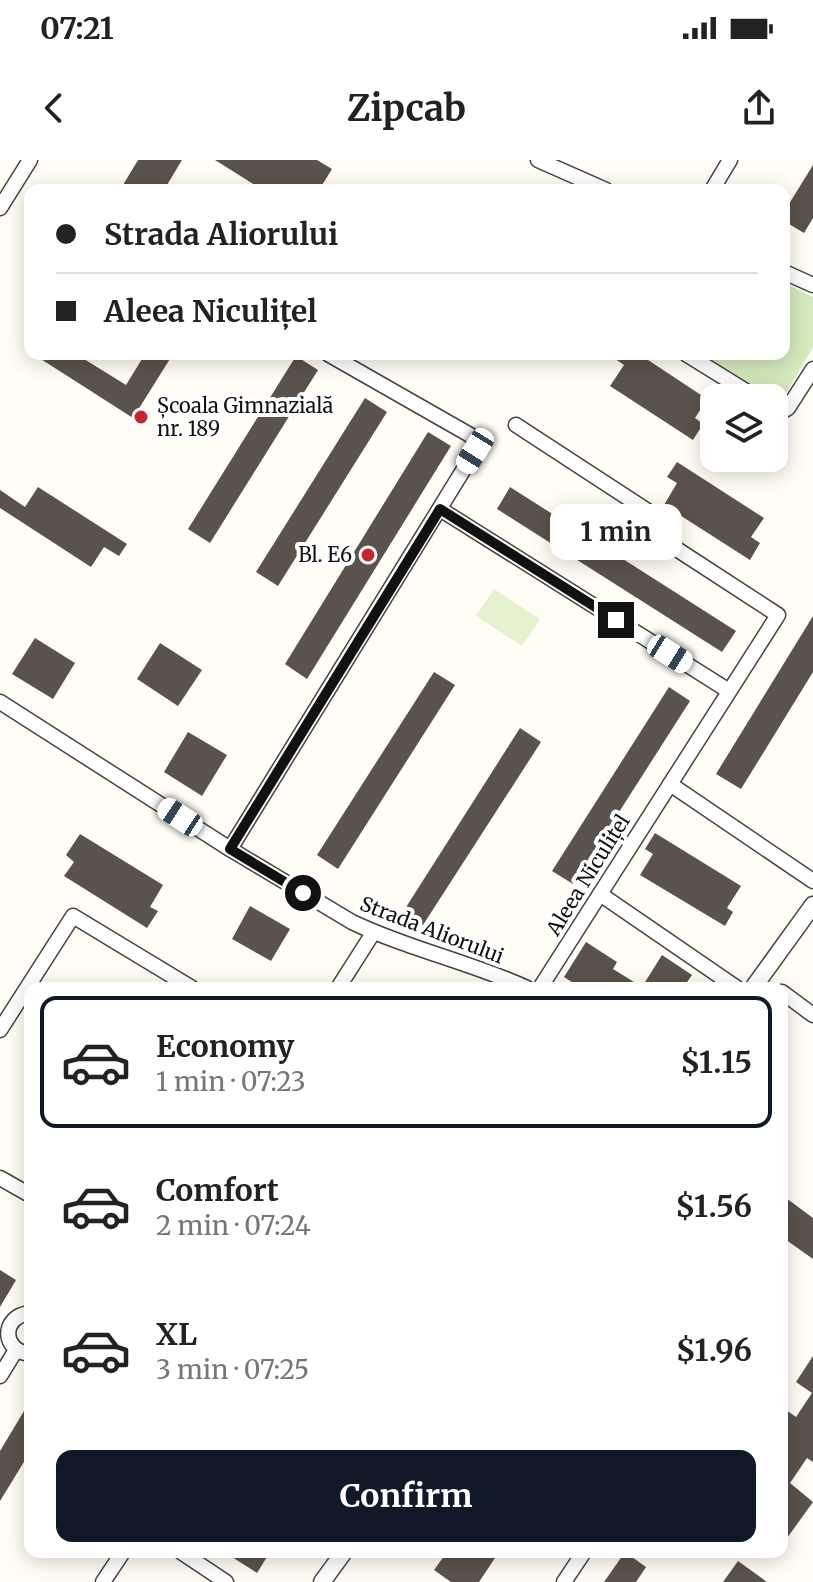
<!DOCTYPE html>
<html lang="en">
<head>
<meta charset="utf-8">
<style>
  :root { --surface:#fff; --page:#f2f2f2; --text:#222; --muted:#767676; --line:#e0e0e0; --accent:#111827 }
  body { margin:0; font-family:Merriweather,serif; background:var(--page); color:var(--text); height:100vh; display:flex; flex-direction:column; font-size:30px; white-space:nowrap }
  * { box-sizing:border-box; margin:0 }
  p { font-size:26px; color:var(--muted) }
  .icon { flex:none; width:44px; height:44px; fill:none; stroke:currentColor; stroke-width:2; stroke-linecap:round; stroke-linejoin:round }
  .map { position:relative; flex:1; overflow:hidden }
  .details { position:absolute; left:24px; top:822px; width:764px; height:576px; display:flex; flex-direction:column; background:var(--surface); border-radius:16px; box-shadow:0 4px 20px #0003 }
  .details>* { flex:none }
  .banner { position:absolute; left:24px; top:24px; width:766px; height:176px; border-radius:16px; box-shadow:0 4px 20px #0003; display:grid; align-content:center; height:176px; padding:0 32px; background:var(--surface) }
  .fabs { position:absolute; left:700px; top:224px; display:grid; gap:16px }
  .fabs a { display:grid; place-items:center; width:88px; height:88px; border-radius:16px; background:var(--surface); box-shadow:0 4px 20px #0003; font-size:40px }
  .end { position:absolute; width:36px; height:36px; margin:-18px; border:10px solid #111; background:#fff; box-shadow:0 0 0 4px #fff }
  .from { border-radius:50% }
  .bubble { position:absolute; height:56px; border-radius:16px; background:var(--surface); box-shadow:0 4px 20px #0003; font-size:26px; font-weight:700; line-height:56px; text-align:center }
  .car { position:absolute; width:24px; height:48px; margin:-24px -12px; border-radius:10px; box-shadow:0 0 6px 2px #0007; background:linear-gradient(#fff 24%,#345 0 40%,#fff 0 76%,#345 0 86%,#fff 0) }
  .banner b { display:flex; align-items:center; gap:28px; height:76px; font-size:30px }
  .banner b+b { border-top:2px solid var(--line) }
  .banner i { width:20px; height:20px; background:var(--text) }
  ul { padding:14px 0 0; list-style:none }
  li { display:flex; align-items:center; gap:24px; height:132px; margin:0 16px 12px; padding:0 16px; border:4px solid transparent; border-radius:16px }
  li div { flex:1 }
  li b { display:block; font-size:30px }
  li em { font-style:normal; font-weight:700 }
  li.current { border-color:var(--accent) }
  li>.icon { width:72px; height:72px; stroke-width:1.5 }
  .button { display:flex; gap:16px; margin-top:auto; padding:16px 32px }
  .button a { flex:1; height:92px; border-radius:16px; background:var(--accent); color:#fff; font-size:32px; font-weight:700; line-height:92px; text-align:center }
  .status { display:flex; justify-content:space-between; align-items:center; height:56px; padding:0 40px; background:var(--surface); direction:ltr }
  .status svg { height:22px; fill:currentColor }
  header { display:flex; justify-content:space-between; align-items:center; height:104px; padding:0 32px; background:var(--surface); font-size:36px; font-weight:700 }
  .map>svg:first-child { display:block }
  .green { fill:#d5ebbd }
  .pitch { fill:#e6f2cf }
  .building { fill:#5a524d }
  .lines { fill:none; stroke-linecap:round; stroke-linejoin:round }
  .minor-casing { stroke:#444; stroke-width:17 }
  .tertiary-casing { stroke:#444; stroke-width:19 }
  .minor { stroke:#fff; stroke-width:14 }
  .tertiary { stroke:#fff; stroke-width:16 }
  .route { stroke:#111; stroke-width:10 }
  .poi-dot { fill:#c4262e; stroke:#fff; stroke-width:3 }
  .labels { text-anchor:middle; stroke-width:8; stroke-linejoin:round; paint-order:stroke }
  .poi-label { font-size:20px; fill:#111; stroke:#fff; text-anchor:start }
  .street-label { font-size:20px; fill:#111; stroke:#fff }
</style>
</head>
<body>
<div class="status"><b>07:21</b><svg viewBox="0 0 49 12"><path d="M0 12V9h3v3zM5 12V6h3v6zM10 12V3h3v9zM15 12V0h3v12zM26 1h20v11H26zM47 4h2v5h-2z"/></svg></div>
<header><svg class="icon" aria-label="back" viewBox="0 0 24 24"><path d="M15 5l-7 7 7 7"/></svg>Zipcab<svg class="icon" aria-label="share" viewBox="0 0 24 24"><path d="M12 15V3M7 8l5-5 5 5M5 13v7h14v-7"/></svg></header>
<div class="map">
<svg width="813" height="1422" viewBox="0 0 813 1422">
  <rect width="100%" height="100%" fill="#fffdf5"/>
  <polygon class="green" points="784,123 813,137 813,187 781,242 700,194 784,194"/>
  <polygon class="pitch" points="494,429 540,459 522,486 476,456"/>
  <g class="building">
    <polygon points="138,0 182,0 164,30 120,30"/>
    <polygon points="215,0 317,0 332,9 319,30 263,30"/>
    <polygon points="813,5 813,58 804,73 784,61 784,52"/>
    <polygon points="33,194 76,194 126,225 145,194 173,194 133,258"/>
    <polygon points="608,194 639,194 707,239 695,258 703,264 693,280 610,226 624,205"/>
    <polygon points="296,196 318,210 210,383 188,369"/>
    <polygon points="365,238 387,252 278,426 256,412"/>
    <polygon points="428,272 451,286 307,519 285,504"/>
    <polygon points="677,302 764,358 751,377 760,383 750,400 664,345 677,323 667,317"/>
    <polygon points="38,327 127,384 119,396 104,387 91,407 0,348 0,330 25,347"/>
    <polygon points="510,327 736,471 722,492 497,349"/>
    <polygon points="813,456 813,512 741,629 716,614"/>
    <polygon points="35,478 75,503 53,539 12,514"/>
    <polygon points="160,483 202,510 178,546 137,519"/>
    <polygon points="434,512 455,525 338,709 317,695"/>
    <polygon points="669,527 690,541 573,724 552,711"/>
    <polygon points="520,568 541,582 423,765 403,752"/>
    <polygon points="188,572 227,595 202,636 164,612"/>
    <polygon points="655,673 741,726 727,748 733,752 725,766 640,715 653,694 645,689"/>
    <polygon points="80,674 163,725 150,747 158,751 147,768 64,716 74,702 66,695"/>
    <polygon points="250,746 290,769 271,801 232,779"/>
    <polygon points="586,782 617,802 613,809 642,827 662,795 692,815 683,828 581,828 564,817"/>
    <polygon points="782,1035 813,1058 813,1099 782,1077"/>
    <polygon points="0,1110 16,1120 0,1147"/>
    <polygon points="813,1196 813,1302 807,1298 790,1323 813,1342 782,1385 782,1247 796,1257 812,1233 796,1222"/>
    <polygon points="30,1241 30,1292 0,1341 0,1291"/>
    <polygon points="224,1392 270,1392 257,1413"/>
    <polygon points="447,1392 499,1392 479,1422 451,1422 434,1410"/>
    <polygon points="625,1392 646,1407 636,1422 604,1422"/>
    <polygon points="738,1401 767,1422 723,1422"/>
  </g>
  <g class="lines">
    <defs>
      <g id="minor">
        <polyline points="538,0 606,30"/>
        <polyline points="712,30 730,0"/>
        <polyline points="0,48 30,0"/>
        <polyline points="784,112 813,125"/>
        <polyline points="686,194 757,238"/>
        <polyline points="774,249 783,251 788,248 813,209"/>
        <polyline points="516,265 654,355 655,375 778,455 540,828"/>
        <polyline points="440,349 729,531"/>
        <path d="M0,542l230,147 122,73c56,27 118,40 175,66"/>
        <polyline points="670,624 813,721"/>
        <polyline points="230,689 475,291 476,282 470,275 328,194"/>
        <polyline points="600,734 737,828"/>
        <polyline points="338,828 373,773"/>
        <polyline points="782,832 813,855"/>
        <polyline points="0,870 73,756 192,828"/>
        <polyline points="0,1018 30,1035"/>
        <path d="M30,1153c-29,3 -29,38 0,41"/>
        <polyline points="0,1216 16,1190"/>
        <polyline points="181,1392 226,1422"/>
        <polyline points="103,1422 123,1392"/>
        <polyline points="564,1422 584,1392"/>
      </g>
      <g id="tertiary">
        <polyline points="753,828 813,745"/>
        <polyline points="322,1422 344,1392"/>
      </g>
    </defs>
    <use href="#minor" class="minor-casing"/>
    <use href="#tertiary" class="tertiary-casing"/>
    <use href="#minor" class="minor"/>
    <use href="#tertiary" class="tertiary"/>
  </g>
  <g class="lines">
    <polyline class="route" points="303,733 230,689 440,349 616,460"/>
  </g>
  <g class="poi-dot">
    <circle cx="141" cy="257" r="8"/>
    <circle cx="368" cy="395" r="8"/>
  </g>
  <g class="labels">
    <g class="poi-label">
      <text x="157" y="253">Școala Gimnazială<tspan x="157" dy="23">nr. 189</tspan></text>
      <text x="352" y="402" text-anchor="end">Bl. E6</text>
    </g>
    <g class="street-label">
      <text transform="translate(588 715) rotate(-58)" y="7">Aleea Niculițel</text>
      <text transform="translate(432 770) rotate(21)" y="7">Strada Aliorului</text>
    </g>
  </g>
</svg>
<div class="fabs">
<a><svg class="icon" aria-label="layers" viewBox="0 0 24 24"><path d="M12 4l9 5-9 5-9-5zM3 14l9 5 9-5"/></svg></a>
</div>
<i class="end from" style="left:303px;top:733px"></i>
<i class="end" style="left:616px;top:460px"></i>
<div class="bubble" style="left:550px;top:344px;width:132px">1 min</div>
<i class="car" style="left:475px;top:291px;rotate:212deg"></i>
<i class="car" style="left:670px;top:494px;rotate:122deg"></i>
<i class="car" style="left:180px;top:657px;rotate:303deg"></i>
<div class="banner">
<b><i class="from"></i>Strada Aliorului</b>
<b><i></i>Aleea Niculițel</b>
</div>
<section class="details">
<ul>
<li class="current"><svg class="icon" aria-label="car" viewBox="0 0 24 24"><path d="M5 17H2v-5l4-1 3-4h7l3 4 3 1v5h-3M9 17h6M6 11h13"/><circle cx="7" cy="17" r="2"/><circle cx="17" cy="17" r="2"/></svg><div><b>Economy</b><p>1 min · 07:23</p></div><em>$1.15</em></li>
<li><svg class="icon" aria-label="car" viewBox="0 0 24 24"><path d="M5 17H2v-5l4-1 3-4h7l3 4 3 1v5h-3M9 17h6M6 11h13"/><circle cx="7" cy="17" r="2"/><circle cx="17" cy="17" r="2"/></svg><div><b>Comfort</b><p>2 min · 07:24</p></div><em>$1.56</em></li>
<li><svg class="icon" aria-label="car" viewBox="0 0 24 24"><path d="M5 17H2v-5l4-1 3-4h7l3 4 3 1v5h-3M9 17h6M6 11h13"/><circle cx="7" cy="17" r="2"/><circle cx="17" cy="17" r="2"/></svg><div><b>XL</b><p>3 min · 07:25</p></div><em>$1.96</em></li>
</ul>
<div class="button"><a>Confirm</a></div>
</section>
</div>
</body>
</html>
